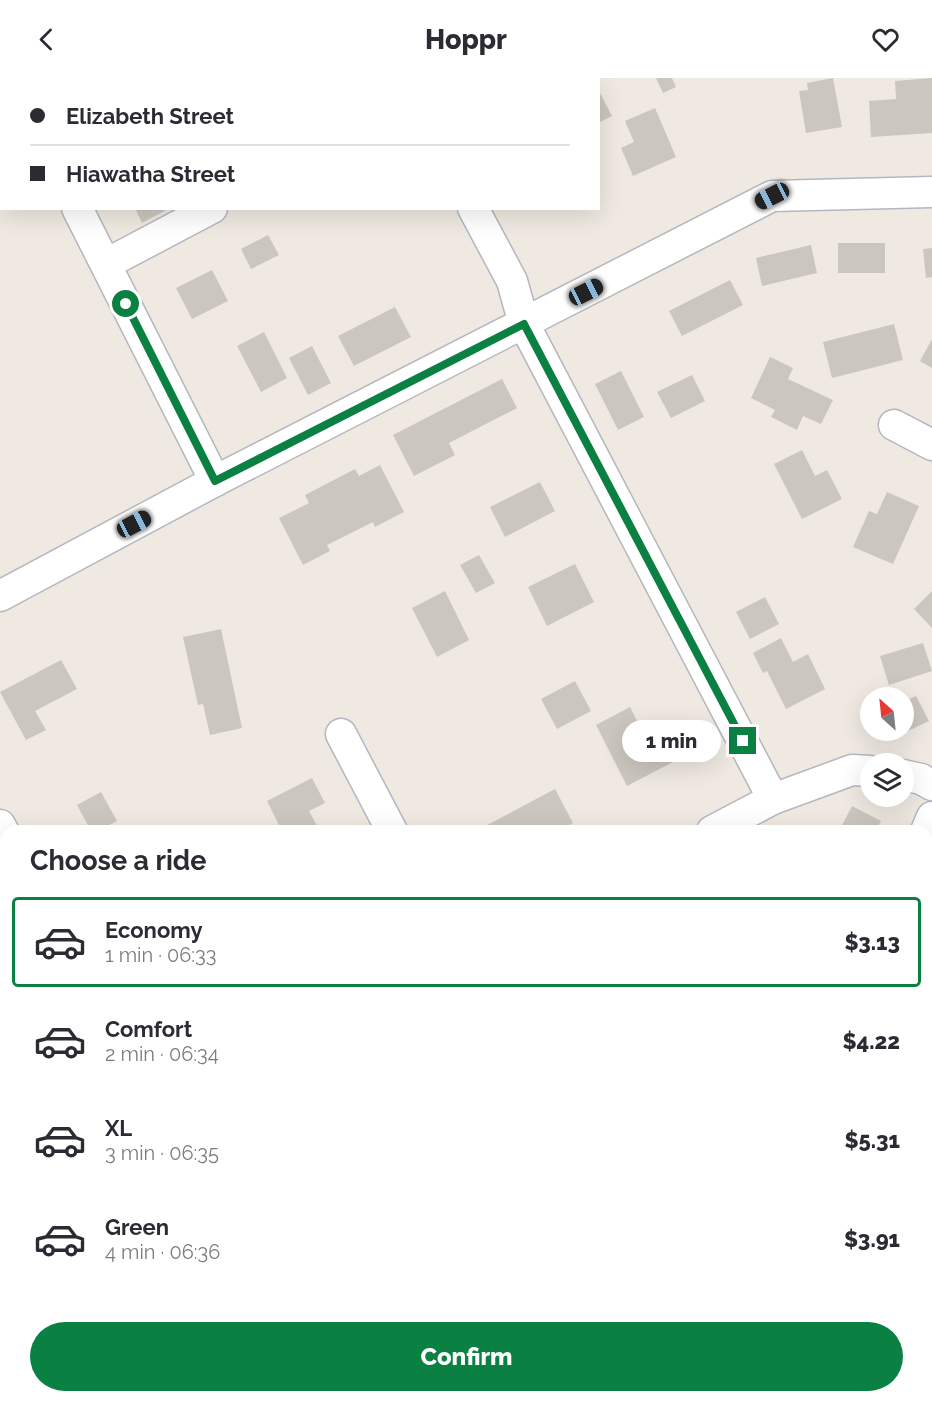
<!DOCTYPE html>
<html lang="en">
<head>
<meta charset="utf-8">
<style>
  :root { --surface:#fff; --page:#f2f2f3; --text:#2b2b33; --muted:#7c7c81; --line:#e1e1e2; --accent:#0b8043 }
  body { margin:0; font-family:Raleway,sans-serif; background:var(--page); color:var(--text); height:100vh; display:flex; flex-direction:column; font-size:22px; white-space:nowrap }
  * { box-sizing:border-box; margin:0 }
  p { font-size:20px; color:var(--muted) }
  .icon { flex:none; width:33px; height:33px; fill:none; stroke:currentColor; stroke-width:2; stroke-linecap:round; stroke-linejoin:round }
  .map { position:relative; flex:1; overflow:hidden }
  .sheet { position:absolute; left:0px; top:747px; width:933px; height:578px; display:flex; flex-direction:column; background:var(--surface); border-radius:18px 18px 0 0; box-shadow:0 6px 24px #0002 }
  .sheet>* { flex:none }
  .hud { position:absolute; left:0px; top:0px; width:600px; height:132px; box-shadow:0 6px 24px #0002; display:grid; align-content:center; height:132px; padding:0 30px; background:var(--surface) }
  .needle { width:39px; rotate:333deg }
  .buttons { position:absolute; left:860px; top:609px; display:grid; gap:12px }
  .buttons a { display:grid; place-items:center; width:54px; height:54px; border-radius:50%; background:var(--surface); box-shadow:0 6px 24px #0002; font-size:30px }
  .end { position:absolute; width:27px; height:27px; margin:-14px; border:8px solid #0b8043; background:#fff; box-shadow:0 0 0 3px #fff }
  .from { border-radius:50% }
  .bubble { position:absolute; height:42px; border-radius:21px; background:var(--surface); box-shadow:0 6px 24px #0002; font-size:20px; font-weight:800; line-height:42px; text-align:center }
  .car { position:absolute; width:18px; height:36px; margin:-18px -9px; border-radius:8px; box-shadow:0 0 4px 2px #0007; background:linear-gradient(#222 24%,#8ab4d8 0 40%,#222 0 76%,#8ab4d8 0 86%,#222 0) }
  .hud b { display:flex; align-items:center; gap:21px; height:57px; font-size:22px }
  .hud b+b { border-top:2px solid var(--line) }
  .hud i { width:15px; height:15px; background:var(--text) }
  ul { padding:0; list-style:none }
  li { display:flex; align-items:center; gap:18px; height:90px; margin:0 12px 9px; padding:0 18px; border:3px solid transparent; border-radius:6px }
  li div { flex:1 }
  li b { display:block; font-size:22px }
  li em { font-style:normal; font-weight:800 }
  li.active { border-color:var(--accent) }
  li>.icon { width:54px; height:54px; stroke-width:1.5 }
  h2 { padding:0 30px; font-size:27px; line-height:72px }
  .action { display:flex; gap:12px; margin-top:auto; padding:12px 30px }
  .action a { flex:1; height:69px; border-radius:36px; background:var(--accent); color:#fff; font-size:24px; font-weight:800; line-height:69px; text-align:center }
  header { display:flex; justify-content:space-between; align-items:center; height:78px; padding:0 30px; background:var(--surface); font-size:27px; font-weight:800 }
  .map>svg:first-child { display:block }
  .building { fill:#cbc7bf }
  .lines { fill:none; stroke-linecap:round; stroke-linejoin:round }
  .minor-casing { stroke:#b4b7c1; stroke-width:33 }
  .minor { stroke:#fff; stroke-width:30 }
  .route { stroke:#0b8043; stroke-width:8 }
</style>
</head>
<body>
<header><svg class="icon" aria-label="back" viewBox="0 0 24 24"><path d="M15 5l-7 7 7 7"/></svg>Hoppr<svg class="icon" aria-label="heart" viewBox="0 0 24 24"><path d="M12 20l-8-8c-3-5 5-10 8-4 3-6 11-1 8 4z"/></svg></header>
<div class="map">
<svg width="932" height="1324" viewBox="0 0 932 1324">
  <rect width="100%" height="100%" fill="#efe9e1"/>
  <g class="building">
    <polygon points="656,0 672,0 676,9 663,15"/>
    <polygon points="833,0 842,49 806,55 799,13 808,12 807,5"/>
    <polygon points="932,0 932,55 871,59 869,23 896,21 895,3"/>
    <polygon points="600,15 612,38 598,45 598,16"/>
    <polygon points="655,30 676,79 633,98 621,70 634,64 625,43"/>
    <polygon points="135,130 170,130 142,145"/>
    <polygon points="268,157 279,177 251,191 241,171"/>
    <rect x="838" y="165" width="47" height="30"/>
    <polygon points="811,167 817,195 762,208 756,180"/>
    <polygon points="932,170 932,199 926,200 923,171"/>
    <polygon points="212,192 228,223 192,241 176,210"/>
    <polygon points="730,202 743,227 682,258 669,233"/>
    <polygon points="395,229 411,259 354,288 338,258"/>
    <polygon points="894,246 903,282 832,300 823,264"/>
    <polygon points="264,254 287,300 261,314 237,268"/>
    <polygon points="932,261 932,290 920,283"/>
    <polygon points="312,268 331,305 308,317 289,280"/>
    <polygon points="770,279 793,290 788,301 833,322 821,346 803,338 797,352 771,339 775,332 751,320"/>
    <polygon points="621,293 644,339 618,352 595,306"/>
    <polygon points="692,297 705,323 671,340 657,314"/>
    <polygon points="502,301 517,330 449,365 455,377 414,398 393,357"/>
    <polygon points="802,372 815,398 827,392 842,421 802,441 774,386"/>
    <polygon points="380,387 404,434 375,449 373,444 327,467 330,473 303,487 279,440 309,425 305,417 355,391 359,398"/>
    <polygon points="540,404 555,433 505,459 490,429"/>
    <polygon points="887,414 919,428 893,486 853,469 869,433 877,436"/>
    <polygon points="479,477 495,505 476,515 460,487"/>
    <polygon points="575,486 594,524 547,548 528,509"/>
    <polygon points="445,513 469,562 437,579 412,530"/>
    <polygon points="932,513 932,550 914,531"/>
    <polygon points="765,519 779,546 750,561 736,534"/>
    <polygon points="221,551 242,650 210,657 203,626 198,627 183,559"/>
    <polygon points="781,560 793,584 808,576 825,611 786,631 767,593 763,595 753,575"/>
    <polygon points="923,565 932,593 889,607 880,578"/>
    <polygon points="61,582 77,611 35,633 46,652 26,662 0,614"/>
    <polygon points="575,603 591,633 557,651 541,621"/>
    <polygon points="916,618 929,643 906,654 903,648 903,624"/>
    <polygon points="630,629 642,653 654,647 673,684 627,708 596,647"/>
    <polygon points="312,700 325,725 309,733 320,753 282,753 267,723"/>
    <polygon points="555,711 573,745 559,753 476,753"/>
    <polygon points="101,714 117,743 98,753 91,753 77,727"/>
    <polygon points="852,728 881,743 876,753 839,753"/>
    <polygon points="932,869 932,937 927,934 927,879"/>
    <polygon points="6,940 6,977 1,980 0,943"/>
    <polygon points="932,1154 932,1181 931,1182 927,1167 927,1156"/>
    <polygon points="0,1235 6,1246 6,1318 39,1318 42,1324 0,1324"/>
    <polygon points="932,1304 932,1324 915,1324 920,1318 927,1318 927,1310"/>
    <polygon points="196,1318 249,1318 252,1324 186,1324"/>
    <polygon points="362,1318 432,1318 433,1324 363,1324"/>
    <polygon points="516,1318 589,1318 589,1324 517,1324"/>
  </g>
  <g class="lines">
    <defs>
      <g id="minor">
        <polyline points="9,0 9,2"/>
        <polyline points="196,0 197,2"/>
        <polyline points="402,0 403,2"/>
        <polyline points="577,2 580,0"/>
        <polyline points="77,130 215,403"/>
        <polyline points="473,130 512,203 524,246 773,721"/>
        <polyline points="106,186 212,130"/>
        <polyline points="894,347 932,367"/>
        <polyline points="0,518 215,403 772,118 932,114"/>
        <polyline points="341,656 392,753"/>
        <polyline points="903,697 921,701 932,707"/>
        <polyline points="0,747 6,758"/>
        <polyline points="712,753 773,721 852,692 870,693"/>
        <polyline points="926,753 932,739"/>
        <polyline points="0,1126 6,1123"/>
        <polyline points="927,1260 932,1257"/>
        <polyline points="307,1318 310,1324"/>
        <polyline points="481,1324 481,1318"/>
        <polyline points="808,1324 818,1318"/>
      </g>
    </defs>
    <use href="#minor" class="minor-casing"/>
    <use href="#minor" class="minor"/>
  </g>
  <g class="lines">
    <polyline class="route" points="126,226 215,403 524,246 743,663"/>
  </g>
</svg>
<div class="buttons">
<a><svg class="needle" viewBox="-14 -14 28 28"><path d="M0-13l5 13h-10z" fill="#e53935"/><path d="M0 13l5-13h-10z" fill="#7c7c81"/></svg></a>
<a><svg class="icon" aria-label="layers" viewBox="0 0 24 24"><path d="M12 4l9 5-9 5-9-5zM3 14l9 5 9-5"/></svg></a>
</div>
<i class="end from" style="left:126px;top:226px"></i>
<i class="end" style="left:743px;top:663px"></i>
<div class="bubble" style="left:622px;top:642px;width:99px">1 min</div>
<i class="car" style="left:772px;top:118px;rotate:243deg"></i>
<i class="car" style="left:586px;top:214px;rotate:63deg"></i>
<i class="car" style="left:134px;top:446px;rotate:62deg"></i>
<div class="hud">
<b><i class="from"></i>Elizabeth Street</b>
<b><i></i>Hiawatha Street</b>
</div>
<section class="sheet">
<h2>Choose a ride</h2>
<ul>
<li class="active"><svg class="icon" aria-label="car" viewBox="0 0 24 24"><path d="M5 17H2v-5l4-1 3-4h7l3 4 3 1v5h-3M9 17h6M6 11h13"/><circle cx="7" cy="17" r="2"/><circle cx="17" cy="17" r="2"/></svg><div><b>Economy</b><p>1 min · 06:33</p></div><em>$3.13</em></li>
<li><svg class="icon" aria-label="car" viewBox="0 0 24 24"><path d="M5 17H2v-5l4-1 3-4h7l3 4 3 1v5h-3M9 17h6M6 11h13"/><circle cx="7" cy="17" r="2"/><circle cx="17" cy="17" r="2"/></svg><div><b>Comfort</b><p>2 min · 06:34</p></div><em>$4.22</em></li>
<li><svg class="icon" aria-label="car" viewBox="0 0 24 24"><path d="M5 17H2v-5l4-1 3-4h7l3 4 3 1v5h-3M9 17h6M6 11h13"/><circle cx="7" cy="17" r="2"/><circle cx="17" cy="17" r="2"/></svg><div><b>XL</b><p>3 min · 06:35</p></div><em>$5.31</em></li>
<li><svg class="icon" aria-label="car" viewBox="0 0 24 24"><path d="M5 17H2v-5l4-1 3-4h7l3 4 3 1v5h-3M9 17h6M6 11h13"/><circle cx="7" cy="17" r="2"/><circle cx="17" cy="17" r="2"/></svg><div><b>Green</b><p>4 min · 06:36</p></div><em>$3.91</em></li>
</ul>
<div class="action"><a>Confirm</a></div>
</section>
</div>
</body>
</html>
